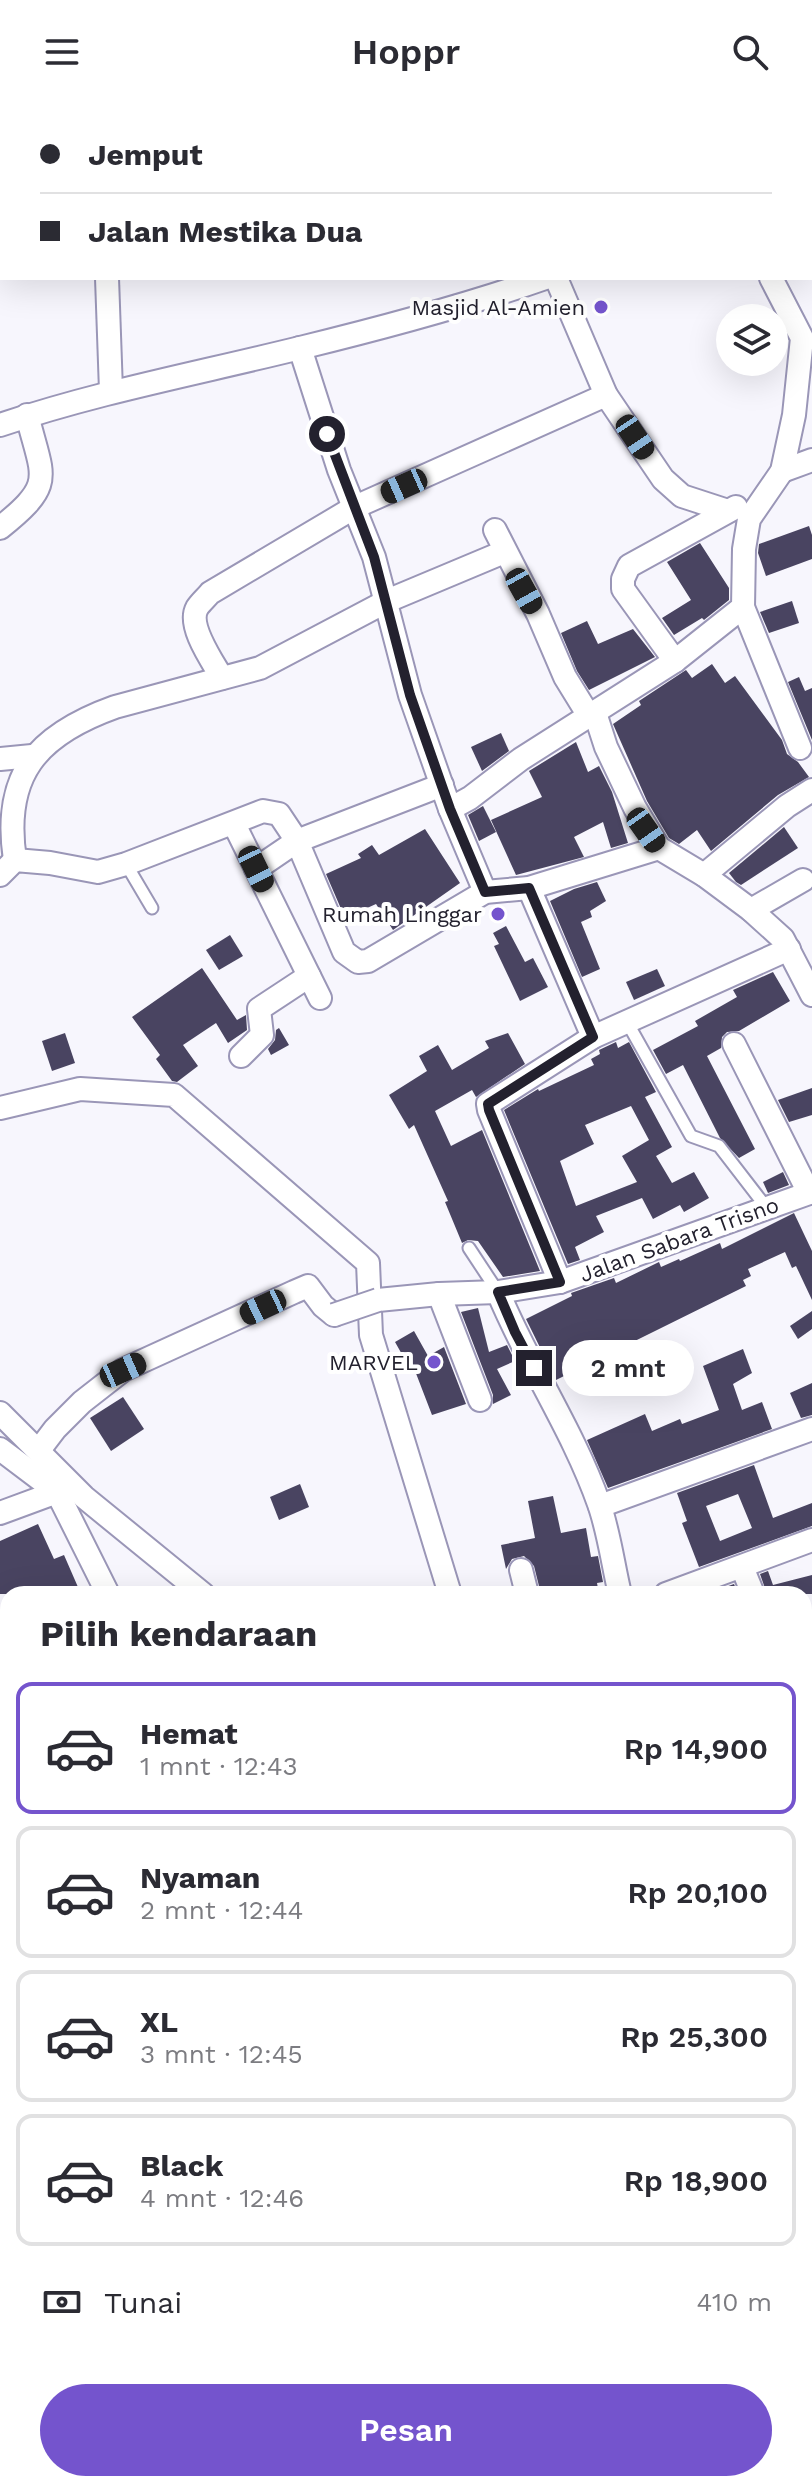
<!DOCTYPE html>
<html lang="id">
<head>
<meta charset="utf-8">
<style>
  :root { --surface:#fff; --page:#f7f7f7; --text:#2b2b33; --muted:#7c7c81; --line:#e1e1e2; --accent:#7454cd }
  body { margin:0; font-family:"Work Sans",sans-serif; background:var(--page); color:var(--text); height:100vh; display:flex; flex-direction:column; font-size:30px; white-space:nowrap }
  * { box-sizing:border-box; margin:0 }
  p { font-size:26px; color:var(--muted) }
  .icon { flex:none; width:44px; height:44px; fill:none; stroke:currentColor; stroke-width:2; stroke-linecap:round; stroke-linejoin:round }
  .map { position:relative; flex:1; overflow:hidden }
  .drawer { position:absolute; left:0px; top:1482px; width:812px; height:906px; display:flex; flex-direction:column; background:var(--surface); border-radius:24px 24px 0 0; box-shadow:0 8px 32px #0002 }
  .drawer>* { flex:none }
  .banner { position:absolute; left:0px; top:0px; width:812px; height:176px; box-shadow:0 8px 32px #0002; display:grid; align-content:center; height:176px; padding:0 40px; background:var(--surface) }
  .controls { position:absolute; left:716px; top:200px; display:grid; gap:16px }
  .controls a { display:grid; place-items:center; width:72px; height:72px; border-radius:50%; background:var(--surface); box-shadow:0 8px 32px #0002; font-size:40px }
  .end { position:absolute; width:36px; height:36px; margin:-18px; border:10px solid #23212e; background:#fff; box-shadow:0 0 0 4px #fff }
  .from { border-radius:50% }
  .bubble { position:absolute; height:56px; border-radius:28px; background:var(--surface); box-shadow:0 8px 32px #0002; font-size:26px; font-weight:600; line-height:56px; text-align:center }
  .car { position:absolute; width:24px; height:48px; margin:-24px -12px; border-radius:10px; box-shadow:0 0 6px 2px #0007; background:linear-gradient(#222 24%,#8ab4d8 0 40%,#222 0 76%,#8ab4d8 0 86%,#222 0) }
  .banner b { display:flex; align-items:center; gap:28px; height:76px; font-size:30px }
  .banner b+b { border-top:2px solid var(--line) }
  .banner i { width:20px; height:20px; background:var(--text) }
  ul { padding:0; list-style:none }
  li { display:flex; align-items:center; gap:24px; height:132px; margin:0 16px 12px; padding:0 24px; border:4px solid var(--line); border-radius:16px }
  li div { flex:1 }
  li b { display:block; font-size:30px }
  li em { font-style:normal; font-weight:600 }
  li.on { border-color:var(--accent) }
  li>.icon { width:72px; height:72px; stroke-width:1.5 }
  h2 { padding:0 40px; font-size:36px; line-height:96px }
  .pay { display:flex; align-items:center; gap:20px; height:88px; padding:0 40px; font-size:30px }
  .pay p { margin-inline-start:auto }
  .button { display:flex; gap:16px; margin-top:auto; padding:16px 40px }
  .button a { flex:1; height:92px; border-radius:48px; background:var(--accent); color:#fff; font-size:32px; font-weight:600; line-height:92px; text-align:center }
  header { display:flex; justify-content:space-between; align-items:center; height:104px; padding:0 40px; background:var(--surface); font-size:36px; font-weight:600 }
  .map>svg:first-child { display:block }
  .building { fill:#494461; fill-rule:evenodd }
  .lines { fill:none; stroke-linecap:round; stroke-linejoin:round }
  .service-casing { stroke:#9a96b7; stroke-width:15 }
  .minor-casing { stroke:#9a96b7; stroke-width:26 }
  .primary-casing { stroke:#9a96b7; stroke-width:38 }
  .service { stroke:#fff; stroke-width:11 }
  .minor { stroke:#fff; stroke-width:22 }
  .primary { stroke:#fff; stroke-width:34 }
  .minor-bridge-casing { stroke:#9a96b7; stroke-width:26; stroke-linecap:butt }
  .minor-bridge { stroke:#fff; stroke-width:22 }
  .route { stroke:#23212e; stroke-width:10 }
  .poi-dot { fill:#7454cd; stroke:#fff; stroke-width:3 }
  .labels { text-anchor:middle; stroke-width:8; stroke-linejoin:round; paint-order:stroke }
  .poi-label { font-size:22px; fill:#23212e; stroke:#fff; text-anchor:end }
  .street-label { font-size:22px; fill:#23212e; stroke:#fff }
</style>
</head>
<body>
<header><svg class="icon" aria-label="menu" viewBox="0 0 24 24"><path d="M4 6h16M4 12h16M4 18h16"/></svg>Hoppr<svg class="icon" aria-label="search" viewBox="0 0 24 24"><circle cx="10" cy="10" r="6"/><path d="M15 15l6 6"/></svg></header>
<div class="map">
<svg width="812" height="2387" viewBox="0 0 812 2387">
  <rect width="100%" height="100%" fill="#f7f6fd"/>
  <g class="building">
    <polygon points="809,422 812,431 812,455 766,472 758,449 759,440"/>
    <polygon points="700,439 729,484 729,496 704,516 702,514 674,531 662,514 691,496 667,458"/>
    <polygon points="792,497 799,519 769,529 760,508"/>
    <polygon points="587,517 598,540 633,525 655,553 589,586 577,567 561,529"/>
    <polygon points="712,560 725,579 735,572 782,636 787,650 798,658 809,673 778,691 711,747 697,726 679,740 669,734 647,697 613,620 641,601 639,597 686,566 692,574"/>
    <polygon points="799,573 805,587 812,584 812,636 788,578"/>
    <polygon points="501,629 509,647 482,667 471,643"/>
    <polygon points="576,638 588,668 599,662 612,688 628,739 611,744 603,718 574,733 584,753 516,771 491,716 542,693 529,667"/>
    <polygon points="483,702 496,728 479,737 468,711"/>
    <polygon points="784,723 798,744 741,781 736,778 729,769"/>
    <polygon points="425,725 460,779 393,826 376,800 345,814 326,770 361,754 358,750 372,741 379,751"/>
    <polygon points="597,778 606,797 590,807 592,813 581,818 600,865 582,873 550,797 574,785"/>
    <polygon points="506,822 525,858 533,854 548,883 520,897 494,842 499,840 493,829"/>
    <polygon points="230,831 243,852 219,866 206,846"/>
    <polygon points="202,864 237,916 246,911 247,926 228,939 216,919 183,941 198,962 177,978 172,977 156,955 160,951 132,913"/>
    <polygon points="657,865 665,882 634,896 626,878"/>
    <polygon points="773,868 790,897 739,927 727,928 722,933 721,944 707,952 755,1045 739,1054 720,1034 683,961 666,970 653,946 698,922 695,917 737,893 733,886"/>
    <polygon points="279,924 289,941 271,951 268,945 275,936 276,926"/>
    <polygon points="65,929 75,959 52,967 42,937"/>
    <polygon points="508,929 525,960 476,993 472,986 435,1007 451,1042 482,1026 540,1167 503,1173 478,1137 468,1136 462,1139 445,1098 448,1097 414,1021 409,1025 389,991 427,967 419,952 438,941 452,966 489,944 485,937"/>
    <path d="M616,938l2,6 11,-6 27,50 -11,5 27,50 -16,9 16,27 22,-11 15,26 -25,14 -4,-7 -27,14 -11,-21 -46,18 8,16 -29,15 5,13 -12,4 -64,-154 34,-21 1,2 55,-26 -3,-6 9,-5 -1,-4zM631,1002l18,34 -27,16 15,26 -61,24 -16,-45 34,-17 -9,-19z"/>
    <polygon points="812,984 812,1011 789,1018 778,996"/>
    <polygon points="783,1068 789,1081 768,1089 763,1078"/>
    <polygon points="794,1109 812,1147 812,1196 796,1162 792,1164 785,1148 748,1165 751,1172 743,1176 746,1182 556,1276 526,1215 572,1192 571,1189 614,1174 616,1179 659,1158 661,1163 679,1155 680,1157 720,1139 722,1145"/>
    <polygon points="478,1204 489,1248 507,1241 515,1257 497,1265 511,1291 493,1300 493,1291 461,1208"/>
    <polygon points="812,1207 812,1225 798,1235 790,1222"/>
    <polygon points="414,1227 428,1252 444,1243 466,1300 432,1311 412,1259 408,1261 395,1238"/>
    <polygon points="743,1245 752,1269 733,1280 742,1306 762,1298 772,1325 608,1384 587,1336 645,1310 652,1327 680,1315 682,1320 719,1306 703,1262"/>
    <polygon points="812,1279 812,1311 801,1314 790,1289"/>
    <polygon points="123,1293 144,1325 111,1347 90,1314"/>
    <path d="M754,1361l19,53 39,-15v23l-113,41 -17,-44 5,-2 -10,-28zM738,1390l14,34 -32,13 -14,-35z"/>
    <polygon points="300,1380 309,1403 279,1416 270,1393"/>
    <polygon points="553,1392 561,1429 586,1424 591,1453 598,1452 603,1478 597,1479 599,1490 541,1490 534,1462 524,1452 512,1455 506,1465 501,1441 535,1434 528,1397"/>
    <polygon points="38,1420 54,1455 64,1451 81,1490 0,1490 0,1437"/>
    <polygon points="768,1467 773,1481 812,1471 812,1490 767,1490 760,1470"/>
    <polygon points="734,1480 738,1490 709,1490 709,1489"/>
  </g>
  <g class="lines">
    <defs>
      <g id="service">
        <polyline points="126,760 152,804"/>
        <polyline points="627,918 691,1032 719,1042 766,1103"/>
        <polyline points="469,1144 498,1188"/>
        <polyline points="804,1718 812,1742"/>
        <polyline points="0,2074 8,2072"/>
        <polyline points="221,2380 224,2387"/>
      </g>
      <g id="minor">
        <polyline points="97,0 97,2"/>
        <polyline points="703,0 704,2"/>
        <polyline points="15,2 28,0"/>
        <polyline points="810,75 812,74"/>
        <polyline points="0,115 2,115"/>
        <polyline points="107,174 111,287"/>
        <polyline points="556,174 606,291 663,375 682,392 728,407"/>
        <polyline points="300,244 339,366 374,453 410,591 450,705 485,788"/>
        <path d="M0,321c98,-33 199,-52 300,-77 82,-20 165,-42 245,-70"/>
        <polyline points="782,367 812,356"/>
        <path d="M0,424c56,-45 43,-49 27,-113"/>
        <polyline points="495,426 538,510 565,573 589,612"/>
        <polyline points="743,503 800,644"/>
        <polyline points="675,557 623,485 623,475 629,462 736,403"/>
        <path d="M222,574c-9,-16 -35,-52 -25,-70 3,-5 9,-10 13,-15l145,-86 251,-112"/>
        <polyline points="595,609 606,643 635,704 659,744 704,771 751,806 783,835 812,891"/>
        <polyline points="0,655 32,652"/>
        <polyline points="450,705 470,694 521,655 675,557 743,503 744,445 749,415 782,367 794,311 802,234 771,174"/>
        <polyline points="234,720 320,894"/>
        <path d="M15,756c-13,-85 22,-125 100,-153l145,-39 127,-67 117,-49"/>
        <polyline points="256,765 297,737 344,848 358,858 368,857 485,788 529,784 659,744"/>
        <polyline points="0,771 15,756 50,759 98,768 126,760 263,707 279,710 297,737 442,681"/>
        <polyline points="704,771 787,702 812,686"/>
        <polyline points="529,784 593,933"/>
        <polyline points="751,806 803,776"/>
        <polyline points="734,940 809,1089"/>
        <polyline points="241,952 262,931 259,905 309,872"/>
        <polyline points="0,1004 80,985 174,991 368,1159 371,1231 450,1490"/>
        <polyline points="560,1178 489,1006 488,1000 593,933 789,845"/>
        <path d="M498,1188c30,73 75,138 101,212 10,28 14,61 21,90"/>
        <polyline points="439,1190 480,1296"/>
        <polyline points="378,1196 439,1190 498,1188 560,1178 812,1088"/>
        <polyline points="0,1309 84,1393 203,1490"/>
        <polyline points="0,1345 57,1388"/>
        <polyline points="39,1346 55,1325 82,1298 123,1266 294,1188 308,1182 323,1202 334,1211"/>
        <polyline points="600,1402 812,1325"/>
        <polyline points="0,1409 57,1388 108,1490"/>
        <polyline points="742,1463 753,1490"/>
        <polyline points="521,1466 527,1490"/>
        <polyline points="666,1490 812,1436"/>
        <polyline points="0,1544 8,1541"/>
        <polyline points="804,1611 812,1632"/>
        <polyline points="0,1664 8,1661"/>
        <polyline points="0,1684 8,1681"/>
        <polyline points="804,1705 812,1703"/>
        <polyline points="0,1960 8,1957"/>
        <polyline points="804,2003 812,2022"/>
        <polyline points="804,2090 812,2087"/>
        <polyline points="804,2252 812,2270"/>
        <polyline points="754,2380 767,2387"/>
      </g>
      <g id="primary">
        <polyline points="804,1864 812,1861"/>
        <polyline points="0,2159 8,2156"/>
      </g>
    </defs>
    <use href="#service" class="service-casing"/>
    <use href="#minor" class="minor-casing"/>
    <use href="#primary" class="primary-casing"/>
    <use href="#service" class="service"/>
    <use href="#minor" class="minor"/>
    <use href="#primary" class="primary"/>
    <defs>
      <polyline id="minor-bridge" points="334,1211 378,1196"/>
    </defs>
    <use href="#minor-bridge" class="minor-bridge-casing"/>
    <use href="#minor-bridge" class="minor-bridge"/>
  </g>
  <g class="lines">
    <polyline class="route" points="327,330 374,453 410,591 450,705 485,788 529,784 593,933 488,1000 489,1006 560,1178 498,1188 515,1228 534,1264"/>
  </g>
  <g class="poi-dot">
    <circle cx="601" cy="203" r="8"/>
    <circle cx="498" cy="810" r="8"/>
    <circle cx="434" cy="1258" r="8"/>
  </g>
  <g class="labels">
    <g class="poi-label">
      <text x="585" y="211">Masjid Al-Amien</text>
      <text x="482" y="818">Rumah Linggar</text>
      <text x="418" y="1266">MARVEL</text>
    </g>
    <g class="street-label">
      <text transform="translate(679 1135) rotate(-20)" y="8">Jalan Sabara Trisno</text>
    </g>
  </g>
</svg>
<div class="controls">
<a><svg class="icon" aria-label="layers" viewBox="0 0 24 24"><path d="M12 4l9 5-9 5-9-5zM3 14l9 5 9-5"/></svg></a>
</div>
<i class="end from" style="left:327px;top:330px"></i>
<i class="end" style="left:534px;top:1264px"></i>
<div class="bubble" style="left:562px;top:1236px;width:132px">2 mnt</div>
<i class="car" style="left:635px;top:333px;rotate:146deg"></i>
<i class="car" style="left:404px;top:382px;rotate:246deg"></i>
<i class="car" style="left:524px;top:487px;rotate:151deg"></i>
<i class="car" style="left:646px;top:726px;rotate:145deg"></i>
<i class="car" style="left:256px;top:765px;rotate:154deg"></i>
<i class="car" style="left:263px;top:1203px;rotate:245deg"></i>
<i class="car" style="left:123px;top:1266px;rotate:66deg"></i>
<div class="banner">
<b><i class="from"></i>Jemput</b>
<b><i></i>Jalan Mestika Dua</b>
</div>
<section class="drawer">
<h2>Pilih kendaraan</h2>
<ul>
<li class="on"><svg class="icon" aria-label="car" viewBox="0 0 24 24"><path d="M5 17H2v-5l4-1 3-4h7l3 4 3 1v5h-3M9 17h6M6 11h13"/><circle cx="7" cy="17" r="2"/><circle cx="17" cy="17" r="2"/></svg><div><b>Hemat</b><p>1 mnt · 12:43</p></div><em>Rp 14,900</em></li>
<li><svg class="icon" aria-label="car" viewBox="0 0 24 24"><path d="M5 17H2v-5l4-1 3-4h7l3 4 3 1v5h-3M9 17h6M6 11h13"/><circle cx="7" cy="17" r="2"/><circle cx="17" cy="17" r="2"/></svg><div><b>Nyaman</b><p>2 mnt · 12:44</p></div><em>Rp 20,100</em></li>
<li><svg class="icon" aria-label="car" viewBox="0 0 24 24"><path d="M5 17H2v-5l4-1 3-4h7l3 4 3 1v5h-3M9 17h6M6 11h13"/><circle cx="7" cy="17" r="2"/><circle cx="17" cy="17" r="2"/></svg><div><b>XL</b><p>3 mnt · 12:45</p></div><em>Rp 25,300</em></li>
<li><svg class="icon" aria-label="car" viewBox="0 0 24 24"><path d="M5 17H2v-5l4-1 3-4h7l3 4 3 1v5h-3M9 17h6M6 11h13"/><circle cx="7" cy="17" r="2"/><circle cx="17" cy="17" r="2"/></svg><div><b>Black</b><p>4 mnt · 12:46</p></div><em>Rp 18,900</em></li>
</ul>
<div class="pay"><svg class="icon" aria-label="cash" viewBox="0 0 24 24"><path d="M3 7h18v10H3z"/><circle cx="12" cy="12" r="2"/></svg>Tunai<p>410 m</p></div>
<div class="button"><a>Pesan</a></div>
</section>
</div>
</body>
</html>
